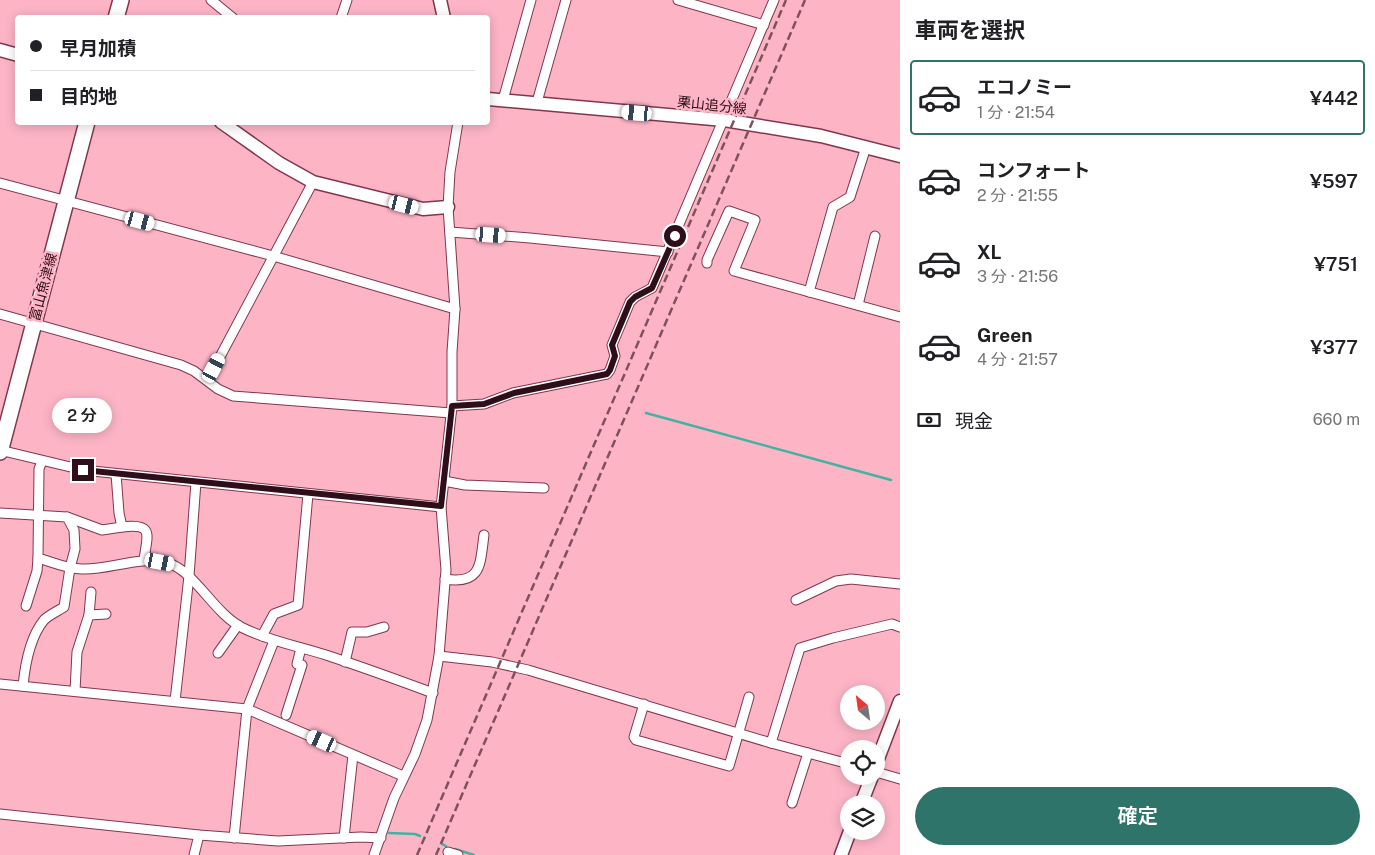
<!DOCTYPE html>
<html lang="ja">
<head>
<meta charset="utf-8">
<style>
  :root { --surface:#fff; --page:#f6f6f6; --text:#202124; --muted:#757577; --line:#e0e0e0; --accent:#2e746b }
  body { margin:0; font-family:"Public Sans","Noto Sans JP",sans-serif; background:var(--page); color:var(--text); height:100vh; display:flex; flex-direction:column; font-size:19px; white-space:nowrap }
  * { box-sizing:border-box; margin:0 }
  p { font-size:16px; color:var(--muted) }
  .icon { flex:none; width:28px; height:28px; fill:none; stroke:currentColor; stroke-width:2; stroke-linecap:round; stroke-linejoin:round }
  .map { position:relative; flex:1; overflow:hidden }
  .side { display:flex; flex-direction:column; background:var(--surface); width:475px }
  .side>* { flex:none }
  .banner { position:absolute; left:15px; top:15px; width:475px; height:110px; border-radius:5px; box-shadow:0 2px 12px #0003; display:grid; align-content:center; height:110px; padding:0 15px; background:var(--surface) }
  .needle { width:32px; rotate:331deg }
  .tools { position:absolute; left:840px; top:685px; display:grid; gap:10px }
  .tools a { display:grid; place-items:center; width:45px; height:45px; border-radius:50%; background:var(--surface); box-shadow:0 2px 12px #0003; font-size:25px }
  .end { position:absolute; width:22px; height:22px; margin:-11px; border:6px solid #2e0e18; background:#fff; box-shadow:0 0 0 2px #fff }
  .from { border-radius:50% }
  .bubble { position:absolute; height:35px; border-radius:18px; background:var(--surface); box-shadow:0 2px 12px #0003; font-size:16px; font-weight:600; line-height:35px; text-align:center }
  .car { position:absolute; width:15px; height:30px; margin:-15px -8px; border-radius:6px; box-shadow:0 0 4px 1px #0007; background:linear-gradient(#fff 24%,#345 0 40%,#fff 0 76%,#345 0 86%,#fff 0) }
  .banner b { display:flex; align-items:center; gap:18px; height:48px; font-size:19px }
  .banner b+b { border-top:1px solid var(--line) }
  .banner i { width:12px; height:12px; background:var(--text) }
  ul { padding:0; list-style:none }
  li { display:flex; align-items:center; gap:15px; height:75px; margin:0 10px 8px; padding:0 5px; border:2px solid transparent; border-radius:5px }
  li div { flex:1 }
  li b { display:block; font-size:19px }
  li em { font-style:normal; font-weight:600 }
  li.active { border-color:var(--accent) }
  li>.icon { width:45px; height:45px; stroke-width:1.5 }
  h2 { padding:0 15px; font-size:22px; line-height:60px }
  .pay { display:flex; align-items:center; gap:12px; height:55px; padding:0 15px; font-size:19px }
  .pay p { margin-inline-start:auto }
  .cta { display:flex; gap:10px; margin-top:auto; padding:10px 15px }
  .cta a { flex:1; height:58px; border-radius:30px; background:var(--accent); color:#fff; font-size:20px; font-weight:600; line-height:58px; text-align:center }
  main { display:flex; flex:1; min-height:0 }
  .map>svg:first-child { display:block }
  .lines { fill:none; stroke-linecap:round; stroke-linejoin:round }
  .stream { stroke:#42b2a3; stroke-width:2.5 }
  .street-casing { stroke:#82364e; stroke-width:11 }
  .secondary-casing { stroke:#82364e; stroke-width:15 }
  .primary-casing { stroke:#82364e; stroke-width:18 }
  .street { stroke:#fff; stroke-width:9 }
  .secondary { stroke:#fff; stroke-width:12 }
  .primary { stroke:#fff; stroke-width:15 }
  .rail { stroke:#80505d; stroke-width:2.5; stroke-dasharray:8 4; stroke-linecap:butt }
  .route { stroke:#2e0e18; stroke-width:6 }
  .labels { text-anchor:middle; stroke-width:5; stroke-linejoin:round; paint-order:stroke }
  .street-label { font-size:14px; fill:#2e0e18; stroke:#fdb5c6 }
</style>
</head>
<body>
<main>
<div class="map">
<svg width="900" height="855" viewBox="0 0 900 855">
  <rect width="100%" height="100%" fill="#fdb5c6"/>
  <g class="lines">
    <g class="stream">
      <polyline points="646,413 891,480"/>
      <polyline points="389,833 415,834 420,836"/>
      <polyline points="442,844 446,846"/>
      <polyline points="455,849 474,855"/>
    </g>
    <defs>
      <g id="street">
        <polyline points="211,0 233,18"/>
        <polyline points="678,0 764,25"/>
        <polyline points="341,18 347,0"/>
        <polyline points="503,100 531,0"/>
        <polyline points="537,102 566,0"/>
        <polyline points="0,183 273,256 455,309"/>
        <polyline points="450,232 530,238 668,252"/>
        <polyline points="707,263 707,260 729,211 755,220 734,271 900,317"/>
        <polyline points="809,292 833,207 850,197 866,147"/>
        <polyline points="858,305 875,236"/>
        <polyline points="0,314 181,365 194,371 218,389 233,396 451,413"/>
        <polyline points="206,379 214,368 313,182"/>
        <polyline points="452,406 484,404 513,393 607,374 610,370 615,356 612,345 630,302 635,297 652,288 774,0"/>
        <polyline points="0,450 83,470 441,507"/>
        <path d="M42,461l-3,8 -1,89c14,4 29,11 44,11 29,1 57,-14 86,-6 27,8 47,52 75,65 26,13 55,18 83,27 36,12 72,25 107,38"/>
        <polyline points="444,481 465,485 544,488"/>
        <path d="M0,513l67,4 7,13 1,19 -5,19 -6,39c-6,4 -15,8 -20,13 -14,17 -19,45 -21,66"/>
        <polyline points="67,517 102,530 122,527 119,513 116,474"/>
        <path d="M122,527c33,-4 25,8 22,33"/>
        <path d="M445,579c37,6 35,-15 39,-44"/>
        <polyline points="796,600 836,581 851,579 900,584"/>
        <polyline points="26,606 37,571 38,558"/>
        <polyline points="89,615 106,614"/>
        <polyline points="262,636 274,614 298,605 308,494"/>
        <polyline points="218,653 238,625"/>
        <polyline points="439,656 492,662 528,670 771,743 849,764"/>
        <polyline points="345,662 352,632 367,632 384,627"/>
        <polyline points="0,684 247,709 403,776"/>
        <polyline points="75,691 77,652 89,615 91,592"/>
        <polyline points="175,701 189,576 196,482"/>
        <polyline points="644,704 634,737 636,740 729,766 749,697"/>
        <polyline points="286,715 302,665 297,664 301,648"/>
        <polyline points="771,743 800,648 833,638 892,624 900,627"/>
        <polyline points="876,772 900,779"/>
        <polyline points="792,803 808,753"/>
        <polyline points="0,814 199,835 278,841 361,837 381,838"/>
        <polyline points="234,838 247,709 274,641"/>
        <polyline points="344,838 353,755"/>
        <polyline points="448,852 458,855"/>
        <polyline points="194,855 199,835"/>
        <polyline points="374,855 394,798 415,754 427,720 439,656 446,570 441,507 452,406 452,352 455,309 448,207 450,172 458,122"/>
      </g>
      <g id="secondary">
        <polyline points="440,0 444,18"/>
        <polyline points="0,50 18,55"/>
        <polyline points="488,99 724,120 821,136 900,156"/>
        <polyline points="221,122 279,163 313,182 423,209 448,207"/>
        <polyline points="876,764 900,701"/>
        <polyline points="861,804 872,776"/>
        <polyline points="841,855 850,831"/>
      </g>
      <g id="primary">
        <polyline points="116,18 121,0"/>
        <polyline points="0,452 87,122"/>
      </g>
    </defs>
    <use href="#street" class="street-casing"/>
    <use href="#secondary" class="secondary-casing"/>
    <use href="#primary" class="primary-casing"/>
    <use href="#street" class="street"/>
    <use href="#secondary" class="secondary"/>
    <use href="#primary" class="primary"/>
    <g class="rail">
      <polyline points="417,855 786,0"/>
      <polyline points="436,855 805,0"/>
    </g>
  </g>
  <g class="lines">
    <polyline class="route" points="83,470 441,506 452,406 484,404 514,393 607,374 610,370 615,356 612,345 630,302 635,297 652,288 675,236"/>
  </g>
  <g class="labels">
    <g class="street-label">
      <text transform="translate(712 105) rotate(6)" y="5">栗山追分線</text>
      <text transform="translate(43 287) rotate(-75)" y="5">富山魚津線</text>
    </g>
  </g>
</svg>
<div class="tools">
<a><svg class="needle" viewBox="-14 -14 28 28"><path d="M0-13l5 13h-10z" fill="#e53935"/><path d="M0 13l5-13h-10z" fill="#757577"/></svg></a>
<a><svg class="icon" aria-label="locate" viewBox="0 0 24 24"><circle cx="12" cy="12" r="6"/><path d="M12 2v4M12 18v4M2 12h4M18 12h4"/></svg></a>
<a><svg class="icon" aria-label="layers" viewBox="0 0 24 24"><path d="M12 4l9 5-9 5-9-5zM3 14l9 5 9-5"/></svg></a>
</div>
<i class="end from" style="left:675px;top:236px"></i>
<i class="end" style="left:83px;top:470px"></i>
<div class="bubble" style="left:52px;top:398px;width:60px">2 分</div>
<i class="car" style="left:637px;top:113px;rotate:275deg"></i>
<i class="car" style="left:404px;top:205px;rotate:104deg"></i>
<i class="car" style="left:140px;top:221px;rotate:105deg"></i>
<i class="car" style="left:491px;top:235px;rotate:94deg"></i>
<i class="car" style="left:214px;top:368px;rotate:28deg"></i>
<i class="car" style="left:160px;top:562px;rotate:101deg"></i>
<i class="car" style="left:322px;top:741px;rotate:294deg"></i>
<div class="banner">
<b><i class="from"></i>早月加積</b>
<b><i></i>目的地</b>
</div>
</div>
<section class="side">
<h2>車両を選択</h2>
<ul>
<li class="active"><svg class="icon" aria-label="car" viewBox="0 0 24 24"><path d="M5 17H2v-5l4-1 3-4h7l3 4 3 1v5h-3M9 17h6M6 11h13"/><circle cx="7" cy="17" r="2"/><circle cx="17" cy="17" r="2"/></svg><div><b>エコノミー</b><p>1 分 · 21:54</p></div><em>¥442</em></li>
<li><svg class="icon" aria-label="car" viewBox="0 0 24 24"><path d="M5 17H2v-5l4-1 3-4h7l3 4 3 1v5h-3M9 17h6M6 11h13"/><circle cx="7" cy="17" r="2"/><circle cx="17" cy="17" r="2"/></svg><div><b>コンフォート</b><p>2 分 · 21:55</p></div><em>¥597</em></li>
<li><svg class="icon" aria-label="car" viewBox="0 0 24 24"><path d="M5 17H2v-5l4-1 3-4h7l3 4 3 1v5h-3M9 17h6M6 11h13"/><circle cx="7" cy="17" r="2"/><circle cx="17" cy="17" r="2"/></svg><div><b>XL</b><p>3 分 · 21:56</p></div><em>¥751</em></li>
<li><svg class="icon" aria-label="car" viewBox="0 0 24 24"><path d="M5 17H2v-5l4-1 3-4h7l3 4 3 1v5h-3M9 17h6M6 11h13"/><circle cx="7" cy="17" r="2"/><circle cx="17" cy="17" r="2"/></svg><div><b>Green</b><p>4 分 · 21:57</p></div><em>¥377</em></li>
</ul>
<div class="pay"><svg class="icon" aria-label="cash" viewBox="0 0 24 24"><path d="M3 7h18v10H3z"/><circle cx="12" cy="12" r="2"/></svg>現金<p>660 m</p></div>
<div class="cta"><a>確定</a></div>
</section>
</main>
</body>
</html>
